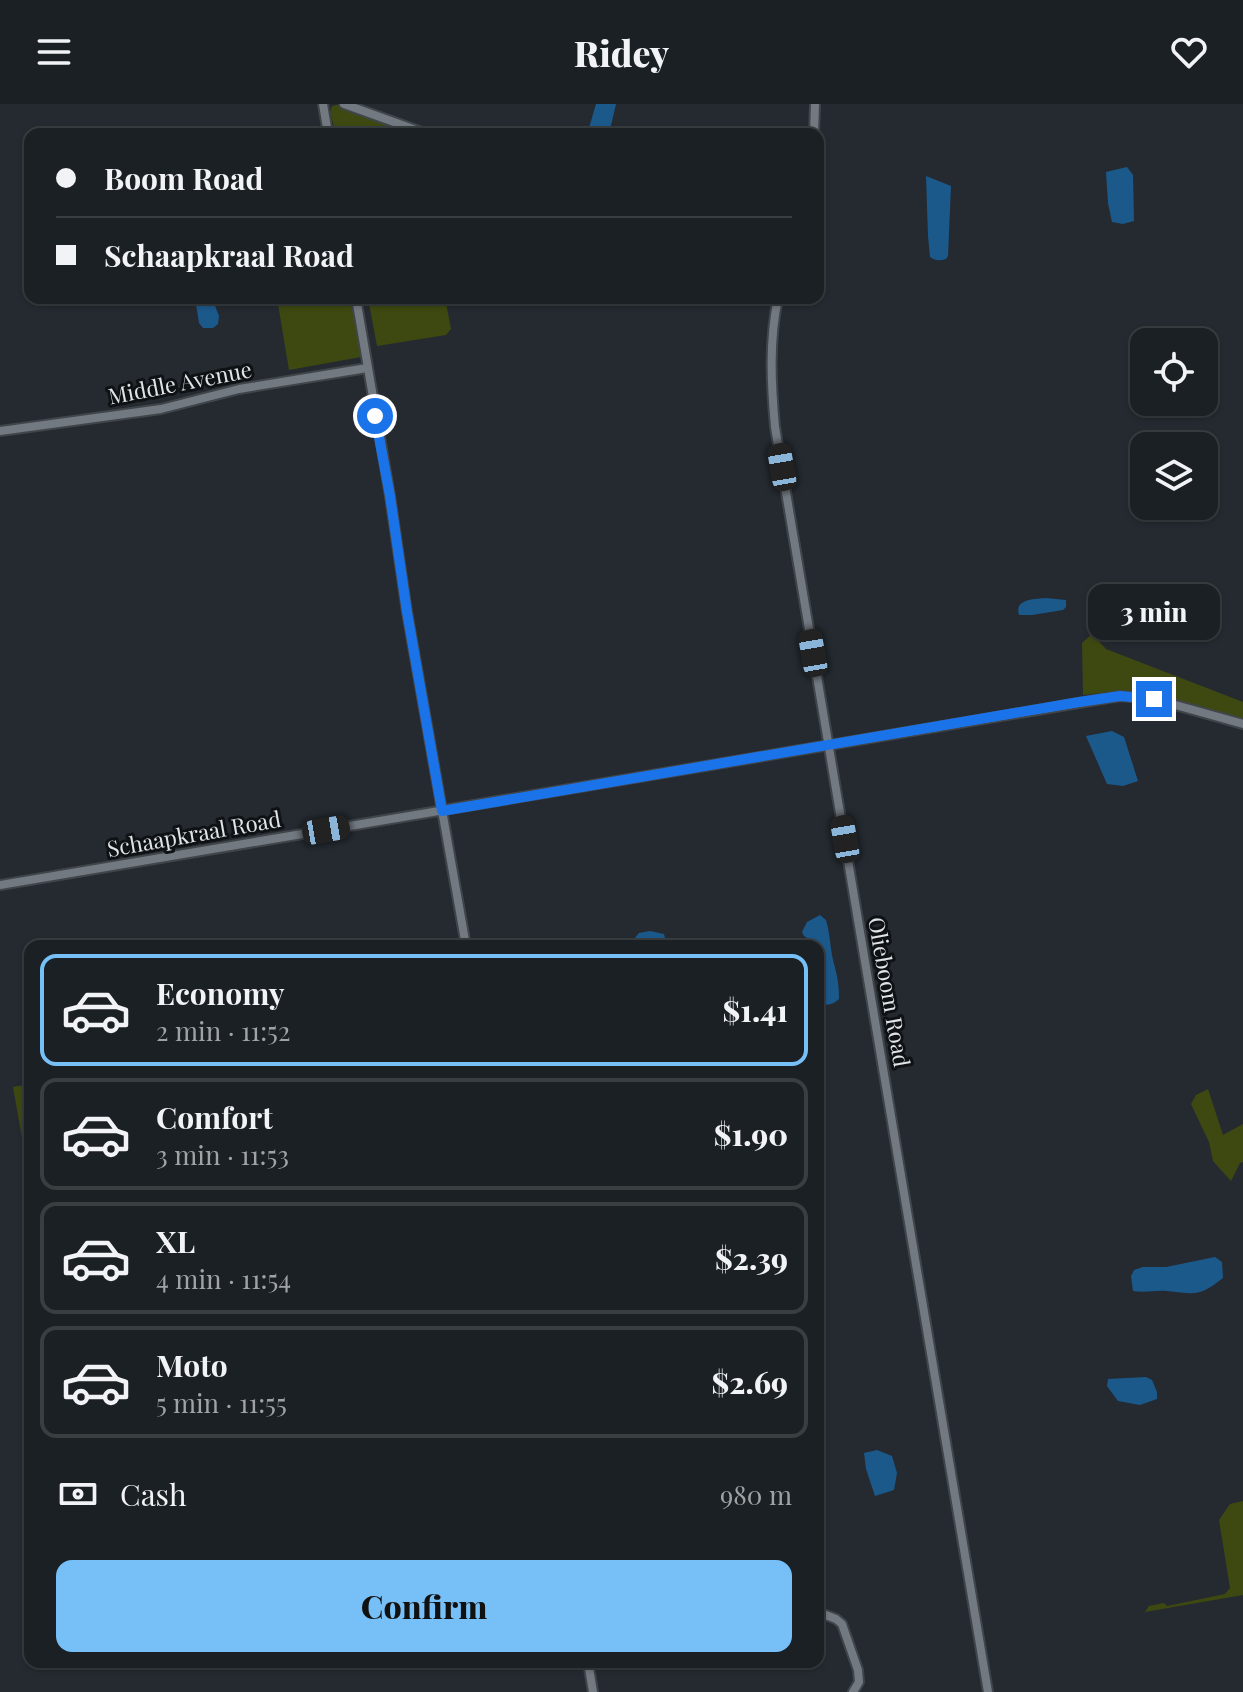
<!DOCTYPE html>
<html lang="en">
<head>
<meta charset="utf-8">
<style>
  :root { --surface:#1b2024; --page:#282d31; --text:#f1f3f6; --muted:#a0a3a6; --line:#393e41; --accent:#77c0f7 }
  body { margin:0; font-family:"Playfair Display",serif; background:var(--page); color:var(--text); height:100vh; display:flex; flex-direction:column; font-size:30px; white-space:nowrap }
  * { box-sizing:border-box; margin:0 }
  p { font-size:26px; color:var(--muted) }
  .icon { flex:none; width:44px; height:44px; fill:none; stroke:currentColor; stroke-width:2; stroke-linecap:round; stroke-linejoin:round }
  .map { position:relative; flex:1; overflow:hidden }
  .side { position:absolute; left:24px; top:836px; width:800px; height:728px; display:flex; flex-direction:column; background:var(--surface); border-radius:16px; box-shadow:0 2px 6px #0004,0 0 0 2px var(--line) }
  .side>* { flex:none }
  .banner { position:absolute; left:24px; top:24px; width:800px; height:176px; border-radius:16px; box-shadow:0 2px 6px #0004,0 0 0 2px var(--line); display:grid; align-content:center; height:176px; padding:0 32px; background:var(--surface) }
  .tools { position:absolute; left:1130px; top:224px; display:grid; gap:16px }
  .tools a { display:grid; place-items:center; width:88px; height:88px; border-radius:16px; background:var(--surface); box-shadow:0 2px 6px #0004,0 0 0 2px var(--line); font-size:40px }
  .end { position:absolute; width:36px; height:36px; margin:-18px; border:10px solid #1a73e8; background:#fff; box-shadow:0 0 0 4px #fff }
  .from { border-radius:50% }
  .bubble { position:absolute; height:56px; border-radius:16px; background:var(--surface); box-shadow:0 2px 6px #0004,0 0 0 2px var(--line); font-size:26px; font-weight:800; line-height:56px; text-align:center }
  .car { position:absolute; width:24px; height:48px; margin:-24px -12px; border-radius:10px; box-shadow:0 0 6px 2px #0007; background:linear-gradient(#222 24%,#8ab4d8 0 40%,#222 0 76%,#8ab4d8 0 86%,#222 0) }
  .banner b { display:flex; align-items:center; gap:28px; height:76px; font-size:30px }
  .banner b+b { border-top:2px solid var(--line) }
  .banner i { width:20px; height:20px; background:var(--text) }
  ul { padding:14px 0 0; list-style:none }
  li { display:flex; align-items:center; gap:24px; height:112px; margin:0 16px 12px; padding:0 16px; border:4px solid var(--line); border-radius:16px }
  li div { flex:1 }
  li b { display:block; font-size:30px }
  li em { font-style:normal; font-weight:800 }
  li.current { border-color:var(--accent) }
  li>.icon { width:72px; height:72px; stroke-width:1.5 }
  .pay { display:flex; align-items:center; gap:20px; height:88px; padding:0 32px; font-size:30px }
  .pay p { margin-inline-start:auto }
  .button { display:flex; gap:16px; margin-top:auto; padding:16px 32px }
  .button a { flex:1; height:92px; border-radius:16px; background:var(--accent); color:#111; font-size:32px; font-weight:800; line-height:92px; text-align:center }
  header { display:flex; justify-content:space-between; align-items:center; height:104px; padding:0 32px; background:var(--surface); font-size:36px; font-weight:800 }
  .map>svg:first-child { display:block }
  .green { fill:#3e4911 }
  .water { fill:#1c598b }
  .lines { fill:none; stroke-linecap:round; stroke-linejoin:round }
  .street-casing { stroke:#40454a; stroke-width:12 }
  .street { stroke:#727980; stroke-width:8 }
  .route { stroke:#1a73e8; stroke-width:10 }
  .labels { text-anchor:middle; stroke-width:6; stroke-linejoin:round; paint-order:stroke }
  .street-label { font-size:22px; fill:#e0e4e8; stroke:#0f1215 }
</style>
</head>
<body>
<header><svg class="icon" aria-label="menu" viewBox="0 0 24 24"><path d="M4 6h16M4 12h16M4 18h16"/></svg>Ridey<svg class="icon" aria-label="heart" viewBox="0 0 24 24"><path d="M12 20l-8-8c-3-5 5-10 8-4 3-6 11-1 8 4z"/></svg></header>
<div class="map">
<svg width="1243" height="1588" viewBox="0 0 1243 1588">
  <rect width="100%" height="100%" fill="#242a30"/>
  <g class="green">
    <polygon points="337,1 420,30 336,30 330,8 332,2"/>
    <polygon points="277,194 352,194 361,253 289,266"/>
    <polygon points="368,194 445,194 451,225 446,231 377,242"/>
    <polygon points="1092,530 1106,545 1243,598 1243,615 1121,587 1083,591 1082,539"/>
    <polygon points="30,980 30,1044 24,1045 13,983"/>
    <polygon points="1208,985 1223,1031 1243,1020 1243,1058 1240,1059 1231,1077 1213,1057 1209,1038 1191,1000 1196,991"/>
    <polygon points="1243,1397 1243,1491 1145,1508 1149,1502 1164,1499 1167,1502 1225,1490 1230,1484 1219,1416 1230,1400"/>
  </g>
  <g class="water">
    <polygon points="596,0 616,0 609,30 589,30 589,24"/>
    <polygon points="1127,63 1133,71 1134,117 1123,120 1112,118 1108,99 1106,68"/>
    <path d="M926,72l25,10 -3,70 -2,3c-7,2 -10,2 -16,-2l-2,-21z"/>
    <polygon points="195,194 212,194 219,212 218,220 213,224 203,224 199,219"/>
    <path d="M1046,494l20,2v7l-3,3 -31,5h-13c-5,-16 15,-16 27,-17z"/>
    <polygon points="1112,627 1124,633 1138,677 1123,682 1107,680 1086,632"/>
    <path d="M820,811l6,5c4,13 4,26 7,40 4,15 6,23 6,39 -6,6 -13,7 -21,5v-58h-9l-2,-8 -3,-2 -2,-4 5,-10z"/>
    <polygon points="650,827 664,830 667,842 635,842 634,835 639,829"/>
    <path d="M1215,1153l7,5 1,16c-24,19 -27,16 -56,13 -12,-1 -22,2 -34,0l-2,-15 3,-6 9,-3h23z"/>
    <polygon points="1146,1273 1152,1276 1157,1288 1157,1295 1140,1301 1118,1297 1107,1282 1108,1275"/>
    <polygon points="877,1346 892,1352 897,1369 894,1386 875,1392 866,1365 864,1349"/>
  </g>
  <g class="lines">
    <defs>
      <g id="street">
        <polyline points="323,0 328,30"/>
        <polyline points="344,0 427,30"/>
        <polyline points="814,30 815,0"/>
        <polyline points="356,194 390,392 407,508 466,842"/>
        <path d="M778,194c-9,43 -7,85 -3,129l213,1265"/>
        <polyline points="0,327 161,305 239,285 367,264"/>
        <polyline points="0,781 1120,592 1154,595 1243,620"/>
        <polyline points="818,1508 836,1515 842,1520 858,1566 859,1578 853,1588"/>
        <polyline points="588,1558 593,1588"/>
      </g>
    </defs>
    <use href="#street" class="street-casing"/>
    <use href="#street" class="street"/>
  </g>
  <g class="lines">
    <polyline class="route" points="375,312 390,392 407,508 442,707 1079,598 1120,592 1154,595"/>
  </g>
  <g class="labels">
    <g class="street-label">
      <text transform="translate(180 279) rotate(-11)" y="8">Middle Avenue</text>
      <text transform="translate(194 730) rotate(-10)" y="8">Schaapkraal Road</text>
      <text transform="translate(889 888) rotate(80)" y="8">Olieboom Road</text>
    </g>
  </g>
</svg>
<div class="tools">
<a><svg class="icon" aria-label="locate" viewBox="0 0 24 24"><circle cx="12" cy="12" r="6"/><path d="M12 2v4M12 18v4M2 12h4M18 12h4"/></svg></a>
<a><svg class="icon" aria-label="layers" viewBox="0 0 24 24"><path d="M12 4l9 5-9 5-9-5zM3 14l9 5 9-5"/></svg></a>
</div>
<i class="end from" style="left:375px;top:312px"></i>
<i class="end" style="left:1154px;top:595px"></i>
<div class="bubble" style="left:1088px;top:480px;width:132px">3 min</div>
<i class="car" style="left:782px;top:363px;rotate:350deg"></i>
<i class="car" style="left:813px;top:549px;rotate:350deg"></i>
<i class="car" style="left:326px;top:726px;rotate:80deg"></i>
<i class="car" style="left:845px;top:735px;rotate:350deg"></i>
<div class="banner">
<b><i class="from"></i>Boom Road</b>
<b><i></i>Schaapkraal Road</b>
</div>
<section class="side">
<ul>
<li class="current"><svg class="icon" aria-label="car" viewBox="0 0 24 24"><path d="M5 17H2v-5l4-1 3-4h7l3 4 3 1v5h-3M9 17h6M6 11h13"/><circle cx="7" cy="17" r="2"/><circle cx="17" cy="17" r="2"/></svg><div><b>Economy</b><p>2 min · 11:52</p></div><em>$1.41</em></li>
<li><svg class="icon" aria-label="car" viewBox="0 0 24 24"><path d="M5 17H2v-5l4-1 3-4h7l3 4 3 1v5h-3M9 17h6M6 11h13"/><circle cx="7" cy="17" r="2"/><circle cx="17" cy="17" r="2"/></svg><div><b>Comfort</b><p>3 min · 11:53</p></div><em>$1.90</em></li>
<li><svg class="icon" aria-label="car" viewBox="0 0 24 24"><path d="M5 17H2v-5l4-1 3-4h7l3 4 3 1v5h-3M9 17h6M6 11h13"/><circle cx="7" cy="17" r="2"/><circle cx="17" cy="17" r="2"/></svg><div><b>XL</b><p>4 min · 11:54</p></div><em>$2.39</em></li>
<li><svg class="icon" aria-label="car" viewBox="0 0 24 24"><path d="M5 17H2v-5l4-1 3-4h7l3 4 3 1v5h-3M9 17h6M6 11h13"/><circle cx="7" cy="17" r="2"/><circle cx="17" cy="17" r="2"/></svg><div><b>Moto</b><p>5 min · 11:55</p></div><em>$2.69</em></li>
</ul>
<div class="pay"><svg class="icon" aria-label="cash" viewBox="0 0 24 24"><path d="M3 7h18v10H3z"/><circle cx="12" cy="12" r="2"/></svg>Cash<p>980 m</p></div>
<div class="button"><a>Confirm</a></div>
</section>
</div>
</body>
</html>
